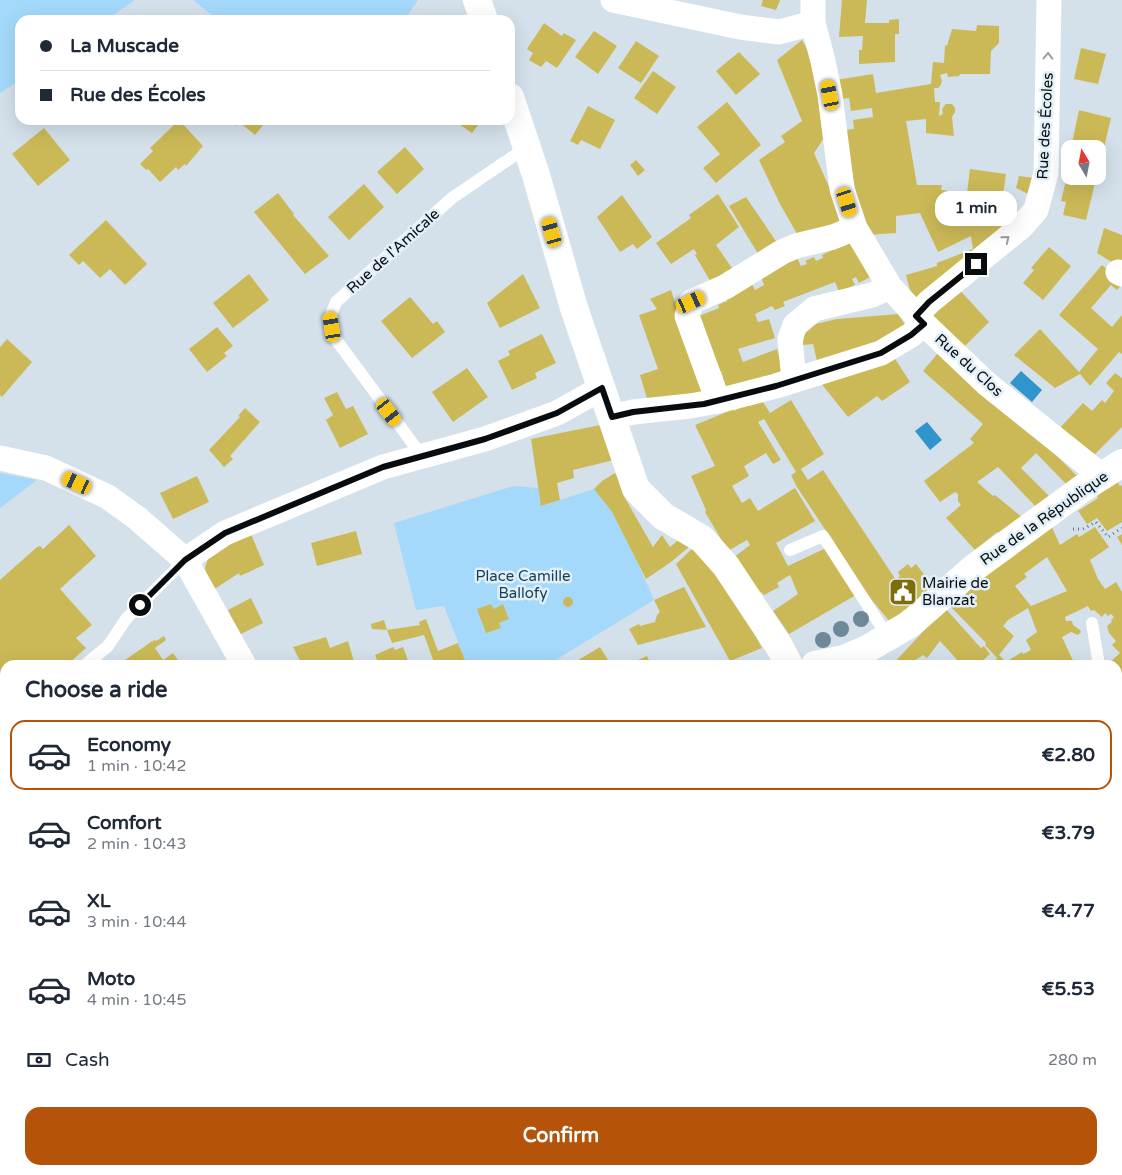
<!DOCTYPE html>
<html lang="en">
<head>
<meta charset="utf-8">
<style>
  :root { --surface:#fff; --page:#f2f2f3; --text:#1f2937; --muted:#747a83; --line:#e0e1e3; --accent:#b45309 }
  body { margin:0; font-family:"Varela Round",sans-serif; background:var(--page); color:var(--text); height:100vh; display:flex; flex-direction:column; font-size:19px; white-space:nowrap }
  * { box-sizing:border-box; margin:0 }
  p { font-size:16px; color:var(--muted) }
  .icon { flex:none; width:28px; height:28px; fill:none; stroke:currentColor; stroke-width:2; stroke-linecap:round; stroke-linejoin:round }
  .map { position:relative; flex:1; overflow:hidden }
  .drawer { position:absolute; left:0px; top:660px; width:1122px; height:515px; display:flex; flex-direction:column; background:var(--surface); border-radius:15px 15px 0 0; box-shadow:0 5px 20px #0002 }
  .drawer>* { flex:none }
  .top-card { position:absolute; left:15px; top:15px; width:500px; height:110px; border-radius:15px; box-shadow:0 5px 20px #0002; display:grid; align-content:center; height:110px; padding:0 25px; background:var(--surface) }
  .needle { width:32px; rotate:350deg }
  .fabs { position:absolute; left:1061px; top:140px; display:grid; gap:10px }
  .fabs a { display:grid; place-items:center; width:45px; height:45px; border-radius:10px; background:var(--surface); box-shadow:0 5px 20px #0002; font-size:25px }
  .end { position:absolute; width:22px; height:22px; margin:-11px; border:6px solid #080c0f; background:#fff; box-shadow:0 0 0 2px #fff }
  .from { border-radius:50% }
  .bubble { position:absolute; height:35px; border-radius:15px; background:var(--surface); box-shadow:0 5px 20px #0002; font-size:16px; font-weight:700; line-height:35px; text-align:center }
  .car { position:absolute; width:15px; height:30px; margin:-15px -8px; border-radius:6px; box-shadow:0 0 4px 1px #0007; background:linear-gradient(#f5c518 24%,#345 0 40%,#f5c518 0 76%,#345 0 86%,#f5c518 0) }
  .top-card b { display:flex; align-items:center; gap:18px; height:48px; font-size:19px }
  .top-card b+b { border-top:1px solid var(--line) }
  .top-card i { width:12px; height:12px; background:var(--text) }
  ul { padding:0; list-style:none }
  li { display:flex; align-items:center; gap:15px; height:70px; margin:0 10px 8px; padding:0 15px; border:2px solid transparent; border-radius:15px }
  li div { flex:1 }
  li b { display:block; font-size:19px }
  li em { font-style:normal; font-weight:700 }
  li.on { border-color:var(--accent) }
  li>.icon { width:45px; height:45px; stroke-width:1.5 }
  h2 { padding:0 25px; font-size:22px; line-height:60px }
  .pay { display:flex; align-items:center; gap:12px; height:55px; padding:0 25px; font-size:19px }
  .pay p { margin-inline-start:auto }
  .cta { display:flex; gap:10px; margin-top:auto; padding:10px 25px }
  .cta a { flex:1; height:58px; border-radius:15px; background:var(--accent); color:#fff; font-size:20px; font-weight:700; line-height:58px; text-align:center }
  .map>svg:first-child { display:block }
  .green { fill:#a4d9fb }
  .water { fill:#3195cb }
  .building { fill:#cbb957; fill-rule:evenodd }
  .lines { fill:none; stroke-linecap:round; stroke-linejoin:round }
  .path { stroke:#6d757b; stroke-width:3; stroke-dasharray:1 4; stroke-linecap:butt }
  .service { stroke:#fff; stroke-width:12 }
  .minor { stroke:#fff; stroke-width:25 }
  .tertiary { stroke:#fff; stroke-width:28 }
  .tree { fill:#6c8899 }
  .oneway { stroke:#9c9e9f }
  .route { stroke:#080c0f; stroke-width:6 }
  .labels { text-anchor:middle; stroke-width:5; stroke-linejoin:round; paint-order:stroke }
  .street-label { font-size:15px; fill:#080c0f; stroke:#e1eff8 }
  .park-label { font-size:15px; fill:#163f56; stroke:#e1eff8 }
  .poi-label { font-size:15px; fill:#080c0f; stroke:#e1eff8; text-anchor:start }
</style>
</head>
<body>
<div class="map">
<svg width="1122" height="1175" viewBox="0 0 1122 1175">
  <rect width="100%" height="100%" fill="#d4e1ea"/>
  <g class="green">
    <polygon points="0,0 135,0 106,20 20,20 20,80 0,93"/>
    <polygon points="193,0 418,0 404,20 218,20"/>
    <polygon points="0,473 37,480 0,508"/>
    <polygon points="513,486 538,488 542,506 594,489 612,512 636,559 654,600 554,661 544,665 467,665 444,606 416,610 394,523"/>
  </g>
  <g class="water">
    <polygon points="1021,371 1042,390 1032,402 1010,383"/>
    <polygon points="927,422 942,440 930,450 915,431"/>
  </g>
  <g class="building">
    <polygon points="763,0 780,0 776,10 761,6"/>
    <polygon points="842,0 867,0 865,23 889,23 889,20 899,19 899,34 895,34 895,62 859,64 859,50 862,50 863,36 839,37"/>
    <polygon points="544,23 562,36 564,33 576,40 557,68 546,61 541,67 529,60 533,53 527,49"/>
    <polygon points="977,25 999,26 999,43 991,51 990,74 960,74 959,76 948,77 947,73 940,75 942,81 940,86 938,88 934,88 935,102 940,102 939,116 943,114 942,109 946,104 952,104 955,108 955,112 952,117 954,136 926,133 926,119 906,121 917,185 942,185 941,190 967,193 970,169 1006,174 1001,208 1002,231 929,294 912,298 906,275 937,266 937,263 973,249 971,236 938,252 920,213 896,216 896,233 867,235 856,194 845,130 854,129 853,120 873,117 872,108 851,111 849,98 840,99 836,80 873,74 876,93 931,84 933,62 944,63 945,45 947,46 952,29 976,31"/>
    <polygon points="594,31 617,46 598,74 575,57"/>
    <polygon points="802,40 817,68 824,138 814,153 846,225 801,241 780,204 759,160 785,142 781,136 802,121 777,60"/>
    <polygon points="636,41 659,56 641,83 618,68"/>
    <polygon points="1081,48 1106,54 1098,84 1074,79"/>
    <polygon points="739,52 760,74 736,95 716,71"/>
    <polygon points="653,71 676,87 657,114 634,98"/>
    <polygon points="727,102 761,145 716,183 703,168 720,154 697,127"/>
    <polygon points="588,106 615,120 600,149 581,140 578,145 570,141"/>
    <polygon points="1079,110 1111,118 1102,156 1098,155 1098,149 1071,148"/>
    <polygon points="179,120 203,146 186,166 185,164 178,170 176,167 160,182 148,169 146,170 140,164 153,151 150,148"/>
    <polygon points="230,120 267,120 255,135 239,122 236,126"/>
    <polygon points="453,120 482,120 472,133"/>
    <polygon points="44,128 70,160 38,186 12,154"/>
    <polygon points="405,147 424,169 397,194 377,172"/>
    <polygon points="636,160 645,170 638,176 630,165"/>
    <polygon points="1019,176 1034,178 1030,195 1016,188"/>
    <polygon points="1067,176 1095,183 1086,220 1063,215 1066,202 1061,201"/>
    <polygon points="364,184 384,207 349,240 328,217"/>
    <polygon points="278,193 294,214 293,215 329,256 305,274 254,212"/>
    <polygon points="718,194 739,227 716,245 734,271 712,284 695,255 697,254 694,249 671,264 656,243 691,218 689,215"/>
    <polygon points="622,195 652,237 637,249 633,244 620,252 597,217"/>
    <polygon points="746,197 780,247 760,257 729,206"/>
    <polygon points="106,220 147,264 125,285 110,269 100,278 83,261 79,265 69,255"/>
    <polygon points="1104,228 1122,235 1122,259 1118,266 1097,253"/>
    <polygon points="853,240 874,275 859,283 856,277 852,279 855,285 839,292 835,282 783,302 785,306 775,310 772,306 755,314 758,322 769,319 775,338 738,349 743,362 777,349 784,374 723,393 715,381 723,377 721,371 714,373 696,317 719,308 718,305 724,302 727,302 726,300 735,295 750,280 755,290 764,285 760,274 796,256 801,266 807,264 805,261 814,257 816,261 823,258 822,255"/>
    <polygon points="1049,247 1071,266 1043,300 1023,283 1034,270 1031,268"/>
    <polygon points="1102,265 1122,282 1122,284 1117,290 1111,285 1091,308 1112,327 1122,315 1122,354 1119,352 1090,386 1080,374 1055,388 1014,355 1040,329 1079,372 1098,349 1059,315"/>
    <polygon points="249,274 269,300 233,328 213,303"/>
    <polygon points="523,274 540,308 500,328 487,303"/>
    <polygon points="957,287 989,322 963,348 933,322 933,311"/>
    <polygon points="671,290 704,395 648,402 640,375 658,369 639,315 657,309 650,299"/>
    <polygon points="410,297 433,324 437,321 445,332 412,358 381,321"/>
    <polygon points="898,314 909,331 818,365 813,344 803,345 804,334 816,324 837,319"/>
    <polygon points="217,327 233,346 224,353 227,356 207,372 189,349"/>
    <polygon points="542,334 556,363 535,373 537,378 512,390 498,361 510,355 508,351"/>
    <polygon points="7,339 32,362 2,397 0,395 0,347"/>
    <polygon points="938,353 1045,444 1079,478 1068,486 1036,453 1021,468 1051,498 1037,508 998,467 977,482 993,496 995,495 1023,518 1000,535 997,532 975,550 946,518 961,505 958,501 958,494 955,492 940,502 924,481 974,443 970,439 983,424 923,371"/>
    <polygon points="892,354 910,382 882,401 877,396 848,417 820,382"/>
    <polygon points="467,368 488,397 453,422 432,392"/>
    <polygon points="1115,373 1122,378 1122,427 1090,459 1058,430 1083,403 1092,411 1102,400 1105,403 1114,391 1106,383"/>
    <polygon points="337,392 346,409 353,406 368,434 340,448 326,420 333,415 324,398"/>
    <polygon points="791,400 824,454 801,469 808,480 823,470 896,580 900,576 898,572 908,564 911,568 916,564 934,587 905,612 904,610 890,622 871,599 797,487 791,475 796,472 764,419 758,422 781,460 773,464 766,453 744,466 749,476 732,486 742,503 750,498 758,511 795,488 815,521 776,543 788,566 826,548 856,595 789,634 773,611 798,594 790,575 777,583 779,587 764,595 761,592 758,594 733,558 750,545 747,540 728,551 705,512 706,510 691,476 715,466 695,425 734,409 734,411 747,404 749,406 763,402 770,413"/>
    <polygon points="245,408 260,422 230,456 233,459 224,467 209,450 240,417 238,416"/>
    <polygon points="600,425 614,460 573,470 574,478 557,483 560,500 541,506 531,439"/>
    <polygon points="615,473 630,494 625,498 653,547 662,535 670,547 681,538 690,546 671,562 646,579 612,512 594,489 602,481"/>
    <polygon points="197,476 209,502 173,519 160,493"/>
    <polygon points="1115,478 1120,486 1122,485 1122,522 1107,531 1097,518 1087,524 1078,511 1098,498 1095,492"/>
    <path d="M1050,523l10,22 17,-11 2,3 16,-10 14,20 -19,13 8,19 7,10 11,-7 6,10v94l-4,-5v-16h-7l-2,-2 11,-10 -8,-8 4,-4 -7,-8 -2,-7 5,-4 -1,-2 3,-3 -3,-3 -3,2 -3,-3 -3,4 -8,-7 -3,1 -3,-5 -23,11 1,4h6l1,4 7,5 1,2 -3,3 -7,-3 -9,5 13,28h-79l-2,-2 3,-5 -12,-13 1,-2 -37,-38zM1047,557l20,34 -36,15 -16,-20 12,-9 -3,-3zM1028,608l9,24 -11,8 5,10 -8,4 -1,-2 -16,10 -7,-7 15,-19 -11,-10 5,-6z"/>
    <polygon points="69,525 96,556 60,589 92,625 76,638 86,648 67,665 5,665 5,702 3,704 0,700 0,580 37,547 40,546 43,549"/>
    <polygon points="356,531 362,554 317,566 311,543"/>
    <polygon points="251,534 264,565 240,576 239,573 213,590 206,575 205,567 208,559 215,552"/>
    <polygon points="1122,534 1122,545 1117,537"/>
    <polygon points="694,547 724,577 762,648 730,661 676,564"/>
    <polygon points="684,587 706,627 638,645 629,629 639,624 640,626 655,622 657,615 660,612 654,600"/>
    <circle cx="568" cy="602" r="5"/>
    <polygon points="251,598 263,623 239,635 228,610"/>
    <polygon points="491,604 494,609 503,604 509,619 499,623 501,628 486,633 477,609"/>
    <polygon points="945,608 981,648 984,646 990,654 978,665 965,665 963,662 961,664 940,641 927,658 923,655 908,665 892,665"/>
    <polygon points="426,619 438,651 458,643 467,665 435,665 424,635 392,643 387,630 420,625 419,622"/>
    <polygon points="384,620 387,630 372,629 371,624"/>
    <polygon points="164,636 166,640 155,648 163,660 173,653 180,663 177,665 118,665 151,642 155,640 156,641"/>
    <polygon points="326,637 330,648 348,641 355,665 302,665 293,647"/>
    <polygon points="393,647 395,650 403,647 409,663 403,665 379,665 375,655"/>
    <polygon points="600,647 611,665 570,665"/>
    <polygon points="647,656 651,665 627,665"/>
    <polygon points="1122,757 1122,765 1118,769 1118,761"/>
    <polygon points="1118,776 1122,780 1122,820 1118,816"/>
    <polygon points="1122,857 1122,923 1118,918 1118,861"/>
    <polygon points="1122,928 1122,960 1118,963 1118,931"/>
    <polygon points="5,953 5,1032 0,1033 0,954"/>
    <polygon points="5,1119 5,1170 11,1170 13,1175 0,1175 0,1121"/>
    <polygon points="378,1170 459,1170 456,1175 372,1175"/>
    <polygon points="527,1170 631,1170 635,1175 531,1175"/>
    <polygon points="672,1170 736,1170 730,1175 676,1175"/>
    <polygon points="839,1170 881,1170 875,1175 833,1175"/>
  </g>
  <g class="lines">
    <g class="path">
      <polyline points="1073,529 1083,529 1096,522 1108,537 1122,528"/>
      <polyline points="1118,1113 1122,1118"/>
      <polyline points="1118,1124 1122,1129"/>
    </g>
    <g class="service">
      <polyline points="422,456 334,337 330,317 336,302 452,198 527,147"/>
      <polyline points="790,550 823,536 888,637"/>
      <polyline points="1092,623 1099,665"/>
      <polyline points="85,665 108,646 126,619 185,560"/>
      <polyline points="1118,691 1122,695"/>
      <polyline points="0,715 5,714"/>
      <polyline points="644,1170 649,1175"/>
    </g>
    <g class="minor">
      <polyline points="613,0 740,27 779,32 813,23"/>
      <polyline points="813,0 813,23 823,61 830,95 842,189 855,228 890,287 924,324 987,384 1102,476"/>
      <polyline points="1118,272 1122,274"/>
      <polyline points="916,316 929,302 1022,226 1036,210 1046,173 1049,0"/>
      <polyline points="794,380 790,339 795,325 814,309 872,295 890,287"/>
      <polyline points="718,401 687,316 691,302 725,287 782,252 796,246 833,237 855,228"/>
      <polyline points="612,417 633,412 690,406 718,401 776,386 881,353 911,335 924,324"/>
      <polyline points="0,458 46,468 108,497 137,518 185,560 244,665"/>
      <polyline points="185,560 225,533 383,467 485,439 557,413 602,388"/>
      <polyline points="1118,712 1122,708"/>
      <polyline points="1118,849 1119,847"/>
      <polyline points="0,1044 5,1043"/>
      <polyline points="976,1170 980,1175"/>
      <polyline points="493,1175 496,1170"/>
      <polyline points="750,1175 756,1170"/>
      <polyline points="778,1175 781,1170"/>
    </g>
    <g class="tertiary">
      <polyline points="477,0 484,20"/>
      <polyline points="510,97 536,175 574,308 636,489 663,516 702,539 726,566 779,646 789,665"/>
      <polyline points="815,665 844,659 867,649 910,624 975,567 1083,488 1122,463"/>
      <polyline points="470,1175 473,1170"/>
    </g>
  </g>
  <g class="tree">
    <circle cx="861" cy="619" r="8"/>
    <circle cx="841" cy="629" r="8"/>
    <circle cx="823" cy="640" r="8"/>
  </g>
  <defs><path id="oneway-chevron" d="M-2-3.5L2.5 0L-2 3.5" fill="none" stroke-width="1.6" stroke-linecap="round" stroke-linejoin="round" transform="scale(1.25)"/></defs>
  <g class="oneway">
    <use href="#oneway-chevron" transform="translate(1048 56) rotate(-89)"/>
    <use href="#oneway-chevron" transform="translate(1006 239) rotate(-39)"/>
  </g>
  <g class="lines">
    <polyline class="route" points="140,605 185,560 225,533 383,467 485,439 557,413 602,388 612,417 633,412 704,404 776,386 881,353 911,335 924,324 916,316 929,302 976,264"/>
  </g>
  <defs>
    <symbol id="civic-square" viewBox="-11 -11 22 22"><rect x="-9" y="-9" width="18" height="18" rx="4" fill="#7c6d07" stroke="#e1eff8"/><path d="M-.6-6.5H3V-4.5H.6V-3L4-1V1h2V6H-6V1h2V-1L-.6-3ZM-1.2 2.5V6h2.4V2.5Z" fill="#fff"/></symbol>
  </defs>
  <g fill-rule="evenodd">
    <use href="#civic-square" x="887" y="576" width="32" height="32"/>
  </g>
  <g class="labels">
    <g class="street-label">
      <text transform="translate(1045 126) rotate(-87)" y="5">Rue des Écoles</text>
      <text transform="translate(393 251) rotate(-42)" y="5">Rue de l'Amicale</text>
      <text transform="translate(969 365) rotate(42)" y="5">Rue du Clos</text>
      <text transform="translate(1044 518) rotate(-35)" y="5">Rue de la République</text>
    </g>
    <g class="park-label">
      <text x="523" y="581">Place Camille<tspan x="523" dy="17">Ballofy</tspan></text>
    </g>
    <g class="poi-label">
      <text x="922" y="588">Mairie de<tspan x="922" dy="17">Blanzat</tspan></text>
    </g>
  </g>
</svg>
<div class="fabs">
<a><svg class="needle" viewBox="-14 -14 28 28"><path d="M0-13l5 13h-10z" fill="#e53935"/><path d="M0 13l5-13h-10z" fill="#747a83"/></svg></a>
</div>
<i class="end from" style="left:140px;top:605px"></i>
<i class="end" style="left:976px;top:264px"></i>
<div class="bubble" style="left:935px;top:191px;width:82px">1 min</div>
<i class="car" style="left:830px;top:95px;rotate:349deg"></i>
<i class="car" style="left:847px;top:202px;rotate:162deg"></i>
<i class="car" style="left:552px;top:232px;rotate:344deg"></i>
<i class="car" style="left:691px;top:302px;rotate:66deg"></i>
<i class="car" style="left:332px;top:327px;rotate:351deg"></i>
<i class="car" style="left:389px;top:412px;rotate:143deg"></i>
<i class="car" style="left:77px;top:483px;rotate:295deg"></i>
<div class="top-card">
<b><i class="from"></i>La Muscade</b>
<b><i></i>Rue des Écoles</b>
</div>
<section class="drawer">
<h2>Choose a ride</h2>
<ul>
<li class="on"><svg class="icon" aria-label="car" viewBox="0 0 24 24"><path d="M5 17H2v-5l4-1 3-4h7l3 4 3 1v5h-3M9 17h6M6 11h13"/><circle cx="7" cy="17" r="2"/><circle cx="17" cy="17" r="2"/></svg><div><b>Economy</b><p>1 min · 10:42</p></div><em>€2.80</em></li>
<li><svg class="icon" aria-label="car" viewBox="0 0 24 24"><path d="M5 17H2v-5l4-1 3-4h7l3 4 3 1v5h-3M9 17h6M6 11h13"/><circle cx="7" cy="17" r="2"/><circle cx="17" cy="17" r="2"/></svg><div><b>Comfort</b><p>2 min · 10:43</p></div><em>€3.79</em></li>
<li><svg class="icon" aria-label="car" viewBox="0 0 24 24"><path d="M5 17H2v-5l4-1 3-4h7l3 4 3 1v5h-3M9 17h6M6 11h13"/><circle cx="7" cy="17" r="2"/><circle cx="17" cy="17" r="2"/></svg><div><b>XL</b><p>3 min · 10:44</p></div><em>€4.77</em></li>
<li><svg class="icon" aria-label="car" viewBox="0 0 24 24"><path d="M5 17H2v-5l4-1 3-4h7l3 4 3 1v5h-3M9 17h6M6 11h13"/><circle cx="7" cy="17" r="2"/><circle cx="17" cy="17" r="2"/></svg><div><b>Moto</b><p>4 min · 10:45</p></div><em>€5.53</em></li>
</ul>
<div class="pay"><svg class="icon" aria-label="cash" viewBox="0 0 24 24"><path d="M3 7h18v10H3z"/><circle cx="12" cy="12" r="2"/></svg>Cash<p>280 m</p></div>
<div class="cta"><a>Confirm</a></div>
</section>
</div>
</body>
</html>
